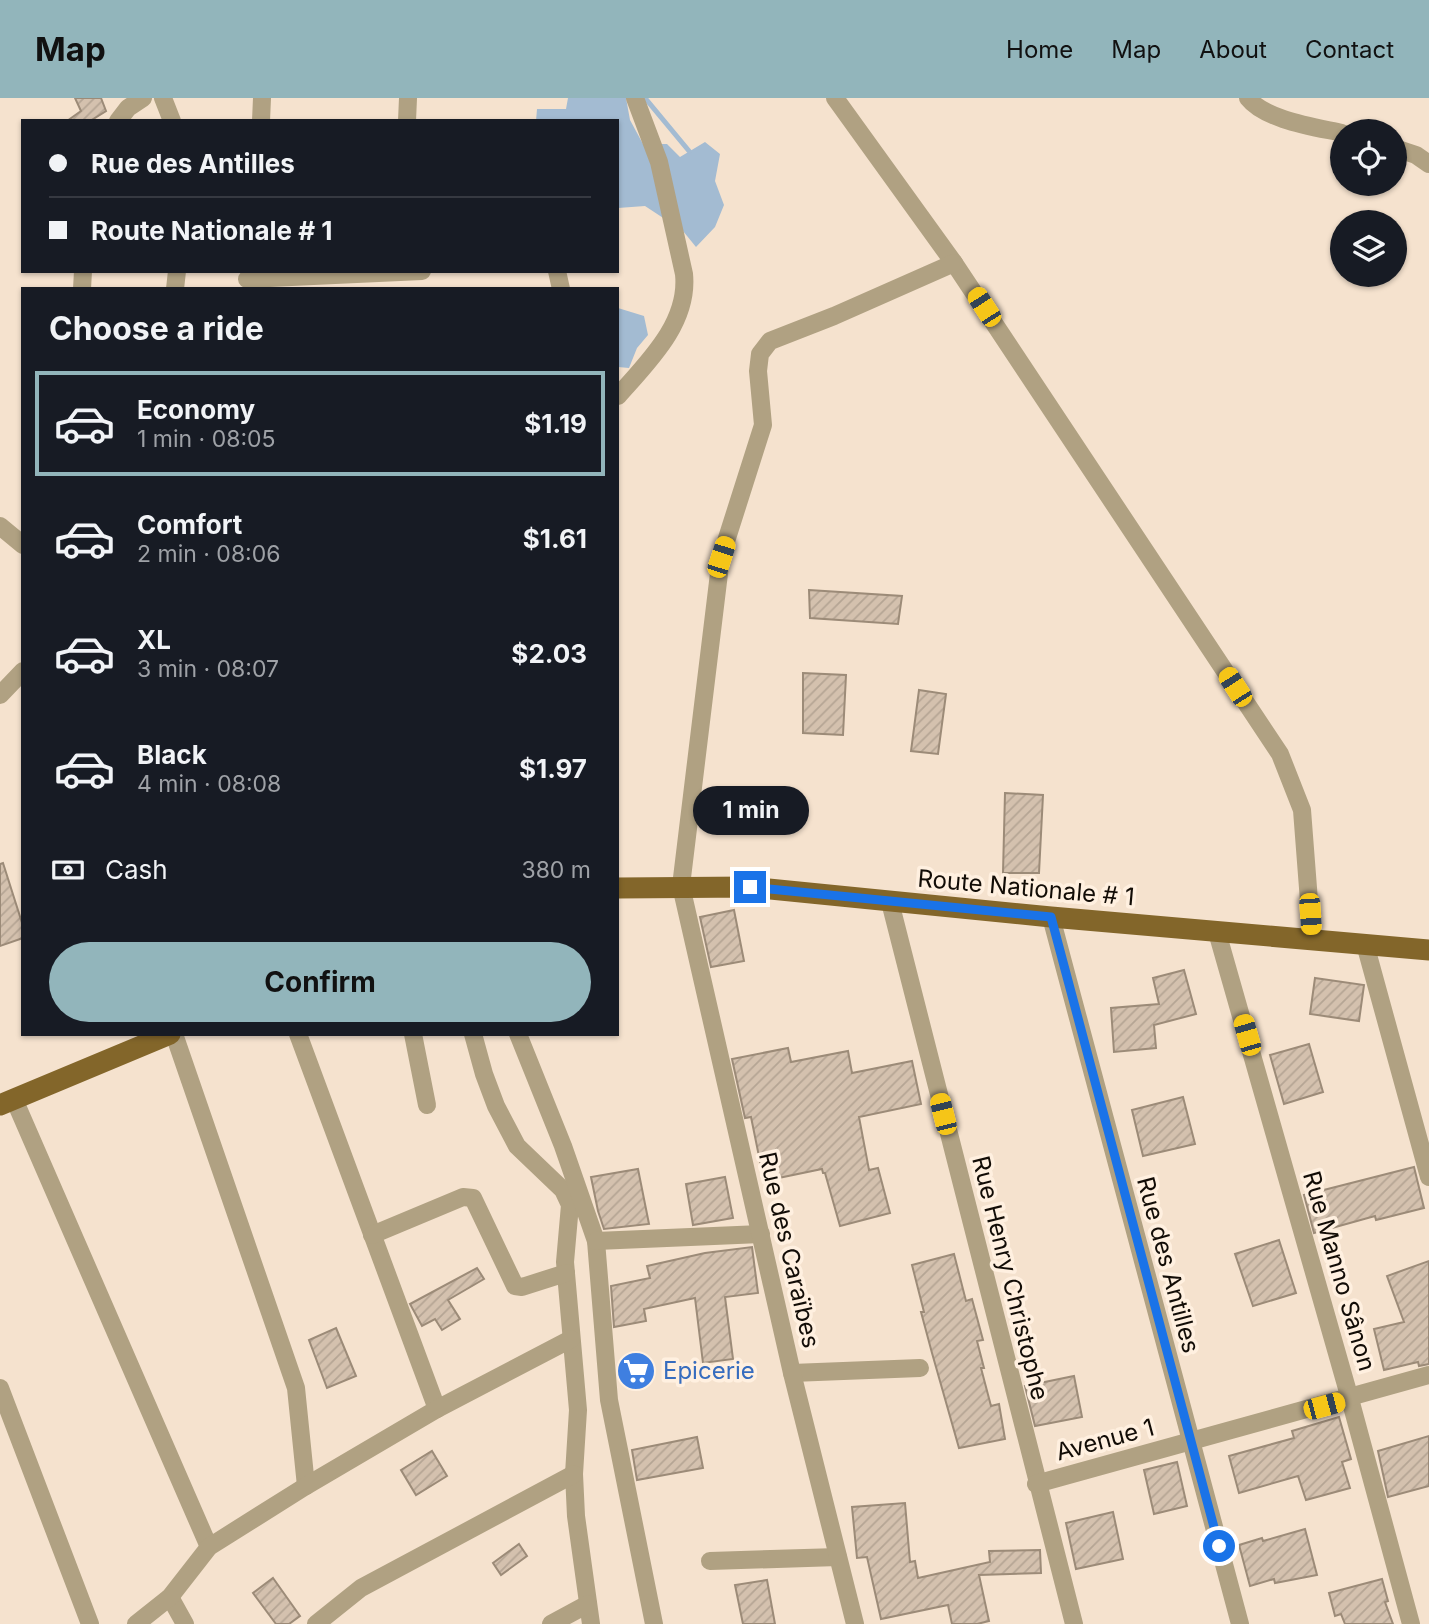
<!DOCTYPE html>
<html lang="en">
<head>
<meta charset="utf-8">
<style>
  :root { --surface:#171b24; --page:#242831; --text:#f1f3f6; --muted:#9ea1a6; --line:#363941; --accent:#92b5bb }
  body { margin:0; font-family:Inter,sans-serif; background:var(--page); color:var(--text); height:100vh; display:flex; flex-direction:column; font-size:26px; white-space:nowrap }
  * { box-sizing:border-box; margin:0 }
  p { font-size:23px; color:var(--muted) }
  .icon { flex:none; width:38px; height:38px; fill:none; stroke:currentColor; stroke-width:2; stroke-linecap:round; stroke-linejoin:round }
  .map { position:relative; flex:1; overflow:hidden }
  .drawer { position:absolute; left:21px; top:189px; width:598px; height:749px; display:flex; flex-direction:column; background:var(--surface); border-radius:0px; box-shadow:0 2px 5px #0004 }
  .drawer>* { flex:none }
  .banner { position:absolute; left:21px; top:21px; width:598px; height:154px; border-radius:0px; box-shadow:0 2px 5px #0004; display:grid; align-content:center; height:154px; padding:0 28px; background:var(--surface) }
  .buttons { position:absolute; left:1330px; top:21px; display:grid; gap:14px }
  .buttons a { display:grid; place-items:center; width:77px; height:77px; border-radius:50%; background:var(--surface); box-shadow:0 2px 5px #0004; font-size:35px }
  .end { position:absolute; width:32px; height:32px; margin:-16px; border:9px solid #1a73e8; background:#fff; box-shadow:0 0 0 4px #fff }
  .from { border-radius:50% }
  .bubble { position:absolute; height:49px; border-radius:24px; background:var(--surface); box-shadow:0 2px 5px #0004; font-size:23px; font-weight:700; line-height:49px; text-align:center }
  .car { position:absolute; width:21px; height:42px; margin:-21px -10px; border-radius:9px; box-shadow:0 0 5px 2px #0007; background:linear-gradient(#f5c518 24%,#345 0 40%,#f5c518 0 76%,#345 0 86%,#f5c518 0) }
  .banner b { display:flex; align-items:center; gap:24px; height:66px; font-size:26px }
  .banner b+b { border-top:2px solid var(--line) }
  .banner i { width:18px; height:18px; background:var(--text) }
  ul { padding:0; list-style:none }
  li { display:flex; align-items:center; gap:21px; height:105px; margin:0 14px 10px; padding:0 14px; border:4px solid transparent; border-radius:0px }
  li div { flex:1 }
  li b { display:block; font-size:26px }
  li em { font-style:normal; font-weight:700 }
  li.current { border-color:var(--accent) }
  li>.icon { width:63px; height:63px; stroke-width:1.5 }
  h2 { padding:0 28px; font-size:32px; line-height:84px }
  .pay { display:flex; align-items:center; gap:18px; height:77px; padding:0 28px; font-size:26px }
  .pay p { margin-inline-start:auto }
  .primary-button { display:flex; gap:14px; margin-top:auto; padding:14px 28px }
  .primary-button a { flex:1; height:80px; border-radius:42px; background:var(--accent); color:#111; font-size:28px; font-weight:700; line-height:80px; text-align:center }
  header { display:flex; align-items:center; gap:42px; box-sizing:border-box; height:98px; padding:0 35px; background:var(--accent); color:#111 }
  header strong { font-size:33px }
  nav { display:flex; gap:38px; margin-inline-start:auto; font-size:24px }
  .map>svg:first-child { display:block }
  .water { fill:#a3bbd2 }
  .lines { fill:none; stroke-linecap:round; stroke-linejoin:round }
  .stream { stroke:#a3bbd2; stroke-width:5 }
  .building { fill:url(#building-hatch); stroke:#9c8b78; stroke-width:2 }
  .minor { stroke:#b0a182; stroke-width:18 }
  .major { stroke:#83662a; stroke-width:21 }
  .route { stroke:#1a73e8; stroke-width:9 }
  .labels { text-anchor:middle; stroke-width:7; stroke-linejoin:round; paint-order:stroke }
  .street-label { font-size:24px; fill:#120c06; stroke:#fff0e0 }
  .shop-label { font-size:24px; fill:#366cbe; stroke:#fff0e0; text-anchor:start }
</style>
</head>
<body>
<header>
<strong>Map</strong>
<nav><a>Home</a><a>Map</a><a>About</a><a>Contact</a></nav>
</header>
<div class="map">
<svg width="1429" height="1526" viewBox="0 0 1429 1526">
  <defs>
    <pattern id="building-hatch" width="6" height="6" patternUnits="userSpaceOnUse" patternTransform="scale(1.75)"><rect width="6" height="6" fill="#d4c1ae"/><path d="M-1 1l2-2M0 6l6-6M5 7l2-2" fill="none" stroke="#b5a594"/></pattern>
  </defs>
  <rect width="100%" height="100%" fill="#f5e2ce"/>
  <g class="water">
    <polygon points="568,0 626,0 630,22 643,46 667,46 680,59 705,44 720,56 715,83 724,107 715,129 696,149 683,133 645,108 618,110 618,23 536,23 537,11 566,11"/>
    <polygon points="618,210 644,218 648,237 637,250 629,270 618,269"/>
  </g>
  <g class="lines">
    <polyline class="stream" points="645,0 689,53"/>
  </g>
  <g class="building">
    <polygon points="75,0 101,0 106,13 90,23 67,23 81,13"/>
    <polygon points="809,492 902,498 898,526 810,520"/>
    <polygon points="803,575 846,577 843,637 803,635"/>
    <polygon points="919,592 946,596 938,656 911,653"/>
    <polygon points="1005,695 1043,697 1039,775 1003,775"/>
    <polygon points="3,765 23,828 23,840 0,848 0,766"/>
    <polygon points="734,812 744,863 711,869 700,819"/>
    <polygon points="1184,872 1196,916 1154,927 1156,950 1114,954 1111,910 1159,906 1153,880"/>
    <polygon points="1315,880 1364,887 1359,923 1310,916"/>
    <polygon points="1309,946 1323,994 1284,1006 1270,957"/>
    <polygon points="788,950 791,964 848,953 852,975 912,963 921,1006 859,1019 869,1072 878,1070 890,1115 840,1128 825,1075 823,1075 822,1071 764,1083 751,1019 745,1020 732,961"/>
    <polygon points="1183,999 1195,1046 1143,1058 1132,1012"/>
    <polygon points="1414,1069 1424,1110 1376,1122 1375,1118 1314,1135 1304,1097"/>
    <polygon points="638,1071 649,1126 604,1131 598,1113 591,1079"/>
    <polygon points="725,1079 733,1120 693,1127 686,1086"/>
    <polygon points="1279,1142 1296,1195 1253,1208 1235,1156"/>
    <polygon points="752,1149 758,1195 725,1199 733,1261 703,1265 695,1200 644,1211 646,1223 614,1229 611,1188 650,1180 647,1168 705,1155"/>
    <polygon points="954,1156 966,1203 972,1201 983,1242 977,1243 984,1270 981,1270 991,1308 999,1306 1005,1341 959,1350 932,1255 921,1214 924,1214 912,1167"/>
    <polygon points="1429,1163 1429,1266 1419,1268 1418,1264 1384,1272 1374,1231 1404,1224 1387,1178"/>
    <polygon points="477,1170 484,1181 448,1202 460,1221 442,1232 435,1221 422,1228 410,1206"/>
    <polygon points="336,1230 356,1278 327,1290 309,1242"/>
    <polygon points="1074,1278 1082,1319 1035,1328 1025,1288"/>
    <polygon points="1339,1319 1351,1361 1342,1364 1350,1390 1306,1402 1298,1378 1239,1395 1229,1358 1294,1340 1292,1333"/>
    <polygon points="1429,1338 1429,1388 1388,1399 1378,1353"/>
    <polygon points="697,1339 703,1370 637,1382 632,1352"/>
    <polygon points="432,1353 447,1378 416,1397 401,1372"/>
    <polygon points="1177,1364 1187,1408 1154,1416 1144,1372"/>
    <polygon points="905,1405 910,1464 915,1463 918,1480 990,1464 989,1453 1040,1452 1041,1475 979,1477 989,1523 977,1526 952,1526 948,1507 881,1521 867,1459 857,1460 852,1409"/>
    <polygon points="1113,1414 1123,1461 1076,1471 1066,1425"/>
    <polygon points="1305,1431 1317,1477 1275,1485 1274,1481 1250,1488 1239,1447 1262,1440 1263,1443"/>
    <polygon points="519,1446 527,1458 501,1477 493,1465"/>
    <polygon points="273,1480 300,1518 289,1526 276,1526 253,1495"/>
    <polygon points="1382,1481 1388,1503 1385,1504 1393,1526 1345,1526 1341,1516 1335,1518 1329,1495"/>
    <polygon points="767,1482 775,1526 743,1526 735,1487"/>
  </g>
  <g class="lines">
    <g class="minor">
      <polyline points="163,0 172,23"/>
      <polyline points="835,0 954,165 1280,656 1302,712 1312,842"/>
      <path d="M1248,0c17,22 67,29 94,35"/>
      <polyline points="118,23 128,10 143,0"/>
      <polyline points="261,23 262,0"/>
      <polyline points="407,23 408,0"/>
      <polyline points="1395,50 1416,57 1429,66"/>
      <polyline points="557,173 561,191"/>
      <polyline points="247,181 422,173"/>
      <polyline points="82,191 83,173"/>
      <polyline points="175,191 177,173"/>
      <path d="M618,298c30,-34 71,-73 66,-122l-25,-112 -24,-64"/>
      <polyline points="0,428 23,447"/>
      <polyline points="0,597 23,573"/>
      <polyline points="890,804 1074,1526"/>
      <polyline points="1051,819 1240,1526"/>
      <polyline points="1217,834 1350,1301 1411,1526"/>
      <polyline points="1365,846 1429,1079"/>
      <polyline points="174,936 296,1290 306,1388"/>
      <polyline points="298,936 437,1311"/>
      <polyline points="413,936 427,1007"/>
      <polyline points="473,936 484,976 496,1008 517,1048 563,1092 570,1107 565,1164 578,1312 574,1376 576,1418 591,1526"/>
      <polyline points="518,936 563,1048 596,1143 609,1302 654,1526"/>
      <polyline points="14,1001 209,1449"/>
      <polyline points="372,1137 463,1099 473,1100 515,1188 522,1189 566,1175"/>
      <polyline points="596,1143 761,1136"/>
      <polyline points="792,1275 920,1270"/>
      <polyline points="0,1290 90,1526"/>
      <polyline points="1036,1386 1429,1277"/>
      <polyline points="710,1463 838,1459"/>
      <polyline points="170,1499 185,1526"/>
      <polyline points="136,1526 170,1499 209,1449 306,1388 437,1311 571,1241"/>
      <polyline points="316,1526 361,1490 574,1376"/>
      <polyline points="551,1526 588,1506"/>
      <polyline points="855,1526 792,1275 681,788 721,459 763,327 758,273 760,256 770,243 834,218 954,165"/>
    </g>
    <g class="major">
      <polyline points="618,790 750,789 1051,819 1429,852"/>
      <polyline points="0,1007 170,936"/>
    </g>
  </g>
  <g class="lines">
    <polyline class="route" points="750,789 1051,819 1219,1448"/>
  </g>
  <defs>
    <symbol id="supermarket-disc" viewBox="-11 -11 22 22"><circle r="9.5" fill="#3f7fe0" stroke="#fff0e0"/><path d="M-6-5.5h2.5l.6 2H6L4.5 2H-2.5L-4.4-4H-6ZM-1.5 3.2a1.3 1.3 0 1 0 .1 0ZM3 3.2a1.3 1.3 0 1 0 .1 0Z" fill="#fff"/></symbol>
  </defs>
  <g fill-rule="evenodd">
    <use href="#supermarket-disc" x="614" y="1251" width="44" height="44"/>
  </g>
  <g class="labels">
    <g class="street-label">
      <text transform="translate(1026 790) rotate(5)" y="8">Route Nationale # 1</text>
      <text transform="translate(789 1152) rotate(77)" y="8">Rue des Caraïbes</text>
      <text transform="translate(1168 1167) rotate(75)" y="8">Rue des Antilles</text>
      <text transform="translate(1339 1173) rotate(74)" y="8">Rue Manno Sânon</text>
      <text transform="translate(1010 1180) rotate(76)" y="8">Rue Henry Christophe</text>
      <text transform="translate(1105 1342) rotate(-15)" y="8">Avenue 1</text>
    </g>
    <g class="shop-label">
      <text x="663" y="1281">Epicerie</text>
    </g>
  </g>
</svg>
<div class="buttons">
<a><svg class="icon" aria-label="locate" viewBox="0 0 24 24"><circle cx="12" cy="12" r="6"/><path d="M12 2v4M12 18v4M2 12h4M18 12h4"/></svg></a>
<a><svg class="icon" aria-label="layers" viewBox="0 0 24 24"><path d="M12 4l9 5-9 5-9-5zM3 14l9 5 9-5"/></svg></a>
</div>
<i class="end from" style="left:1219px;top:1448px"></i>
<i class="end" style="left:750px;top:789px"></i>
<div class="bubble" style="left:693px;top:688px;width:116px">1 min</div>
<i class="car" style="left:984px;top:209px;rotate:327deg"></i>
<i class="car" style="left:721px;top:459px;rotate:18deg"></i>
<i class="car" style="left:1235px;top:589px;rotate:327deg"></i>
<i class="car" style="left:1310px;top:816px;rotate:176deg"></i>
<i class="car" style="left:1247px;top:937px;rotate:344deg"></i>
<i class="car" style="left:943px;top:1016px;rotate:346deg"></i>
<i class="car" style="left:1324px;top:1308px;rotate:75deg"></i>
<div class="banner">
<b><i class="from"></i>Rue des Antilles</b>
<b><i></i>Route Nationale # 1</b>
</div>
<section class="drawer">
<h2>Choose a ride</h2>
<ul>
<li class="current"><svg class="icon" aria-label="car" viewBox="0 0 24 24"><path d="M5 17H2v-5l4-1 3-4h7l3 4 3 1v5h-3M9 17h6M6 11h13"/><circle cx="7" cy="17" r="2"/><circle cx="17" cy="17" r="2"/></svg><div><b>Economy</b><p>1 min · 08:05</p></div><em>$1.19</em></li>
<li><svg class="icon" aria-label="car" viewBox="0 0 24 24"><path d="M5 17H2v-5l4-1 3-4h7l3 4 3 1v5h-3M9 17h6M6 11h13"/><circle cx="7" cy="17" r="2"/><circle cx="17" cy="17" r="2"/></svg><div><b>Comfort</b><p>2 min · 08:06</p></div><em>$1.61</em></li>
<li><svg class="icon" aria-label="car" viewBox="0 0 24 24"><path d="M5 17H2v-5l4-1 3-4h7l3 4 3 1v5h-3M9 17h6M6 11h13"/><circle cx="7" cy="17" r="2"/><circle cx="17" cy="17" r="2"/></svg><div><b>XL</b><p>3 min · 08:07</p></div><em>$2.03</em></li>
<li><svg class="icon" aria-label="car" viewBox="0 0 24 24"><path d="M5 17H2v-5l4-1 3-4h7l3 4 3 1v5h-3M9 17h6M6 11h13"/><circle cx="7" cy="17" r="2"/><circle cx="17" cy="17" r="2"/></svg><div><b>Black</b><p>4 min · 08:08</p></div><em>$1.97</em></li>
</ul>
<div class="pay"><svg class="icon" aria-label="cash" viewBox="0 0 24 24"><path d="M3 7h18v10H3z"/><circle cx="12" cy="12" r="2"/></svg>Cash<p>380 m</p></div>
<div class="primary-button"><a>Confirm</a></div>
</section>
</div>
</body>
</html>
